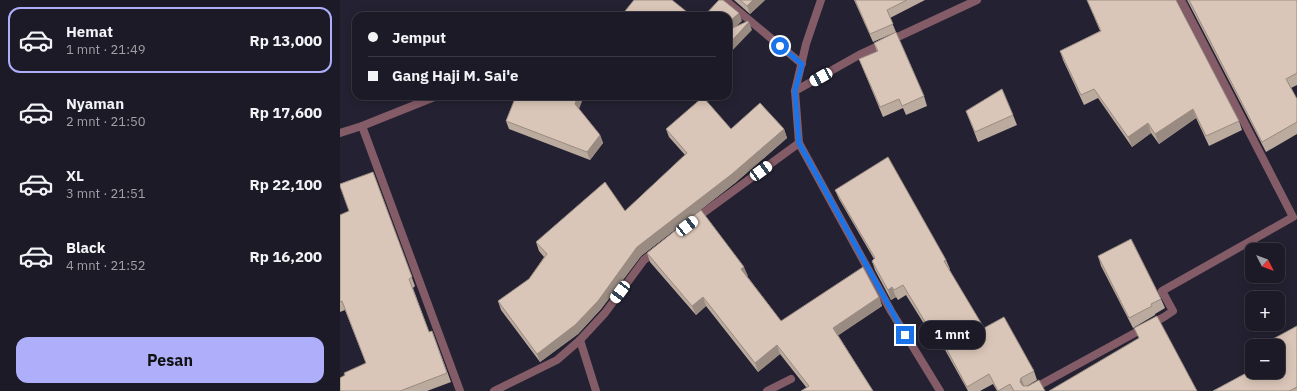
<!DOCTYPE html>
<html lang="id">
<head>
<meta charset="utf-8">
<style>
  :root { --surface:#1b1a26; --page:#24232e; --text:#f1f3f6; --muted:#a0a1a7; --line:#393843; --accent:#aeaefb }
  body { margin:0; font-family:"IBM Plex Sans",sans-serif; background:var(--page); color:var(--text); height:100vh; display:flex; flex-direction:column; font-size:15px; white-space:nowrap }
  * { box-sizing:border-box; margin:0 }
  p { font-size:13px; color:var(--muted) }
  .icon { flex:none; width:22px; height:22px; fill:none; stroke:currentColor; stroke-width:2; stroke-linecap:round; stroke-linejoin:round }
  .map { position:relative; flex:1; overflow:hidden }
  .sheet { display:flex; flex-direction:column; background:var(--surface); width:340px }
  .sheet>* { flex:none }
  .hud { position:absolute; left:12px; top:12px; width:380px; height:88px; border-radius:12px; box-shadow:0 2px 10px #0003,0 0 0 1px var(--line); display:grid; align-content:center; height:88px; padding:0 16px; background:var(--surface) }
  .needle { width:26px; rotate:132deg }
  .tools { position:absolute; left:905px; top:243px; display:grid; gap:8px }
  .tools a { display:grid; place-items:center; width:40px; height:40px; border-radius:8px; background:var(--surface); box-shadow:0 2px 10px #0003,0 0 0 1px var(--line); font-size:20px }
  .end { position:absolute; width:18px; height:18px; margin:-9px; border:5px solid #1a73e8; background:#fff; box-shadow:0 0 0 2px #fff }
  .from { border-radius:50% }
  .bubble { position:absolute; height:28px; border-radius:12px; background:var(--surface); box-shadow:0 2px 10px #0003,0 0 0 1px var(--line); font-size:13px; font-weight:700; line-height:28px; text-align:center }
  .car { position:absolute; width:12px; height:24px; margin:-12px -6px; border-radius:5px; box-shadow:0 0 3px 1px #0007; background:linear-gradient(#fff 24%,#345 0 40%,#fff 0 76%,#345 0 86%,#fff 0) }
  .hud b { display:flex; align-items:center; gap:14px; height:38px; font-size:15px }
  .hud b+b { border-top:1px solid var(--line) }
  .hud i { width:10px; height:10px; background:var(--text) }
  ul { padding:7px 0 0; list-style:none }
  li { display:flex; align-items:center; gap:12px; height:66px; margin:0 8px 6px; padding:0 8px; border:2px solid transparent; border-radius:12px }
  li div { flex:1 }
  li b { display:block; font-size:15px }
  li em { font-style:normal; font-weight:700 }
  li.active { border-color:var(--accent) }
  li>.icon { width:36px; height:36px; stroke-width:1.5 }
  .primary-button { display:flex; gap:8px; margin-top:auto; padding:8px 16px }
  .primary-button a { flex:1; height:46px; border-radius:12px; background:var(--accent); color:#111; font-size:16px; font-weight:700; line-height:46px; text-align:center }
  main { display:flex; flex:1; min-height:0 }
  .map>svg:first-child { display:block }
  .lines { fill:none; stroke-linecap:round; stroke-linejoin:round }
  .minor { stroke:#845c67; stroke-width:8 }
  .wall { fill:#bbaa9e }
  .shaded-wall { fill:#998b81 }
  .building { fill:#dac6b8; stroke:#998b81 }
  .route { stroke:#1a73e8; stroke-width:5 }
</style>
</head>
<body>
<main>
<section class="sheet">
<ul>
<li class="active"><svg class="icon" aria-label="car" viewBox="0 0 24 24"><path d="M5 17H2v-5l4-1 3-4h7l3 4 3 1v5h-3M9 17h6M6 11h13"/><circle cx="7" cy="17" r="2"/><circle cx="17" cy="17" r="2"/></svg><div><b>Hemat</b><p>1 mnt · 21:49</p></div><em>Rp 13,000</em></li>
<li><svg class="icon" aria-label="car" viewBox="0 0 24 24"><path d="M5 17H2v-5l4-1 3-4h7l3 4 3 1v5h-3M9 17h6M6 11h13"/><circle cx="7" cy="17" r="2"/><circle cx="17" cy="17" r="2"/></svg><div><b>Nyaman</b><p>2 mnt · 21:50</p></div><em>Rp 17,600</em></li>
<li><svg class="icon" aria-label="car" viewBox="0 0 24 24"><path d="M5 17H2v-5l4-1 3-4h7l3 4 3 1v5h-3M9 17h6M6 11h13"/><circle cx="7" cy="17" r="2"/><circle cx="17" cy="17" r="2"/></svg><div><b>XL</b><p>3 mnt · 21:51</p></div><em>Rp 22,100</em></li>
<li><svg class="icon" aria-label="car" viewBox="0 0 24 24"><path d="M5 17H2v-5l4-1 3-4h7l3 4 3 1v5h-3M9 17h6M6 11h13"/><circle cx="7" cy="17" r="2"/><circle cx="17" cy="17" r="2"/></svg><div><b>Black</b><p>4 mnt · 21:52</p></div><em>Rp 16,200</em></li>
</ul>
<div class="primary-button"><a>Pesan</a></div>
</section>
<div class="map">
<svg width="957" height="391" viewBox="0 0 957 391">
  <rect width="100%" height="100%" fill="#242232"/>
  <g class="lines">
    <g class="minor">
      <polyline points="385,0 462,64"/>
      <polyline points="481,0 466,44 455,91 459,143 551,311 600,391"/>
      <polyline points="455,91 519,55 637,0"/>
      <polyline points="22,126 97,96"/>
      <polyline points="0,133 22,126 120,391"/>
      <polyline points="355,219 459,143"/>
      <polyline points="240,340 256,391"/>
      <polyline points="154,391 217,360 240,340 265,313 304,260 317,250"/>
      <polyline points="427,391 451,379"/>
      <polyline points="689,391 824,317 833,311 822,291 953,217 841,0"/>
    </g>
  </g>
  <g class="wall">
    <polygon points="394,0 425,0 410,14"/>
    <polygon points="514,0 585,0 550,18 556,32 533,42"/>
    <polygon points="747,0 836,0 899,121 902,130 869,146 856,118 819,144 811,133 792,147 758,98 744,105 723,60 720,51 760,31"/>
    <polygon points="847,0 957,0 957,85 951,88 957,99 957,134 926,152"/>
    <polygon points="534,43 584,96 587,106 566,115 563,108 543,117 519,59 537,52"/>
    <polygon points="239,109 260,135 263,143 250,160 169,129 166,121"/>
    <polygon points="626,111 673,115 677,125 638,142"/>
    <polygon points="326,129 444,129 447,138 395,183 301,256 261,309 238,334 200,362 161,310 158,301 189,279 204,257 199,251 196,242 285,211 345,155 329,137"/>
    <polygon points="33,172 75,286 73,288 89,332 92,331 111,382 87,391 0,391 5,375 26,363 5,310 0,312 0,215 9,211"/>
    <polygon points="495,190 606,260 610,269 609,270 644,328 694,371 697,380 687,386 705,391 657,391 653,384 640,391 628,391 595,332 591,335 566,295 558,300 556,297 551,300 535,270 532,261 534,259 499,199"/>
    <polygon points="307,253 408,276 407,276 441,321 539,297 542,306 498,335 533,391 466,387 440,354 418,372 366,306 356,315 310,262"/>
    <polygon points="758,256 821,299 825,308 815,314 815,315 793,328 761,266"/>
    <polygon points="957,326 957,391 873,391 939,355 938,352 938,346 935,346 933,339"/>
  </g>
  <g class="shaded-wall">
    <polygon points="413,0 425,0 410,14 407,6"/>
    <polygon points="399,13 402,21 388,34 388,23"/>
    <polygon points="409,22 412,30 388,55 388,45"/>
    <polygon points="238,96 244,96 238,112 235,104"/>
    <polygon points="853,109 856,118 819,144 815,134"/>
    <polygon points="808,123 811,133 792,147 788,137"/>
    <polygon points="444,129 447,138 395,183 301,256 261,309 238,334 200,362 197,354 297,247"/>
    <polygon points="260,135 263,143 250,160 247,152"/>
    <polygon points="404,267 408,276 404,278 401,269"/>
    <polygon points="552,287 556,297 551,300 548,290"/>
    <polygon points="363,297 366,306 356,315 352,306"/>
    <polygon points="539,297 542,306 496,337 493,328"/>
    <polygon points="592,322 595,332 591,335 587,325"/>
    <polygon points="437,345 440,354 418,372 415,363"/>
    <polygon points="681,378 685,388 683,391 680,382"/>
  </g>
  <g class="building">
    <polygon points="294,0 332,0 352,16 281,16"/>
    <polygon points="379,0 383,0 399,13 388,23 388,16 364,16"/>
    <polygon points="400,0 413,0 407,6"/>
    <polygon points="515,0 567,0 547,10 553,24 530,34"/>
    <polygon points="747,0 836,0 899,121 866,136 853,109 815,134 808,123 788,137 754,89 741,95 720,51 761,31"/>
    <polygon points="849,0 957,0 957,73 946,79 957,99 957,122 922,142"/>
    <polygon points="408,21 409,22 388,45 388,30"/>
    <polygon points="556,32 584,96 562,106 559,99 540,107 519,59 538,51 534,43"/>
    <polygon points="662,89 673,115 635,132 626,111"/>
    <polygon points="176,96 238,96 235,104 260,135 247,152 166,121"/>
    <polygon points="363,97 391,129 420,103 444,129 392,174 297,247 258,301 235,325 197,354 158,301 189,279 207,254 196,242 265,182 285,211 347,153 326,129"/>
    <polygon points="548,157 606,260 604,261 644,328 664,317 694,371 681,378 680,382 683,386 688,386 699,380 705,391 674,391 670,384 658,391 649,374 627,387 592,322 587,325 563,285 554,290 552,287 548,290 532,261 535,258 495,190"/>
    <polygon points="33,172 72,277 69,279 89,332 92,331 107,373 60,391 0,391 0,378 5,375 4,373 26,363 2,301 0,302 0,215 9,211 0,186 0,184"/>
    <polygon points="361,210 404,267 401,269 441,321 523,267 539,297 493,328 533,391 461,391 469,386 437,345 415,363 363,297 352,306 307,253"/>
    <polygon points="791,239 821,299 811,304 812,306 789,318 758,256"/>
    <polygon points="817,316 857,391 709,391 799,338 794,328"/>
    <polygon points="957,326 957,387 949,391 873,391 912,370 912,372 938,372 938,355 941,354 938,349 938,346 936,346 933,339"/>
  </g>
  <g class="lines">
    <polyline class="route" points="440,46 462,64 455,91 459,143 565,335"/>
  </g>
</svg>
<div class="tools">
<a><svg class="needle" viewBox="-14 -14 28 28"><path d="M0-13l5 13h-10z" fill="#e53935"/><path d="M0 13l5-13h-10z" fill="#a0a1a7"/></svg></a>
<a>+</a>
<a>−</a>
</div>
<i class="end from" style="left:440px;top:46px"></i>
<i class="end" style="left:565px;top:335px"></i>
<div class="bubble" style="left:579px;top:321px;width:66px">1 mnt</div>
<i class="car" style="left:481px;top:77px;rotate:241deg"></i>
<i class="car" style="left:421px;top:171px;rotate:54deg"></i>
<i class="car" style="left:347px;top:226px;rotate:52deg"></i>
<i class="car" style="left:280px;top:292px;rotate:217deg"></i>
<div class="hud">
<b><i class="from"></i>Jemput</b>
<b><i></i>Gang Haji M. Sai'e</b>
</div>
</div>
</main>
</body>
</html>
